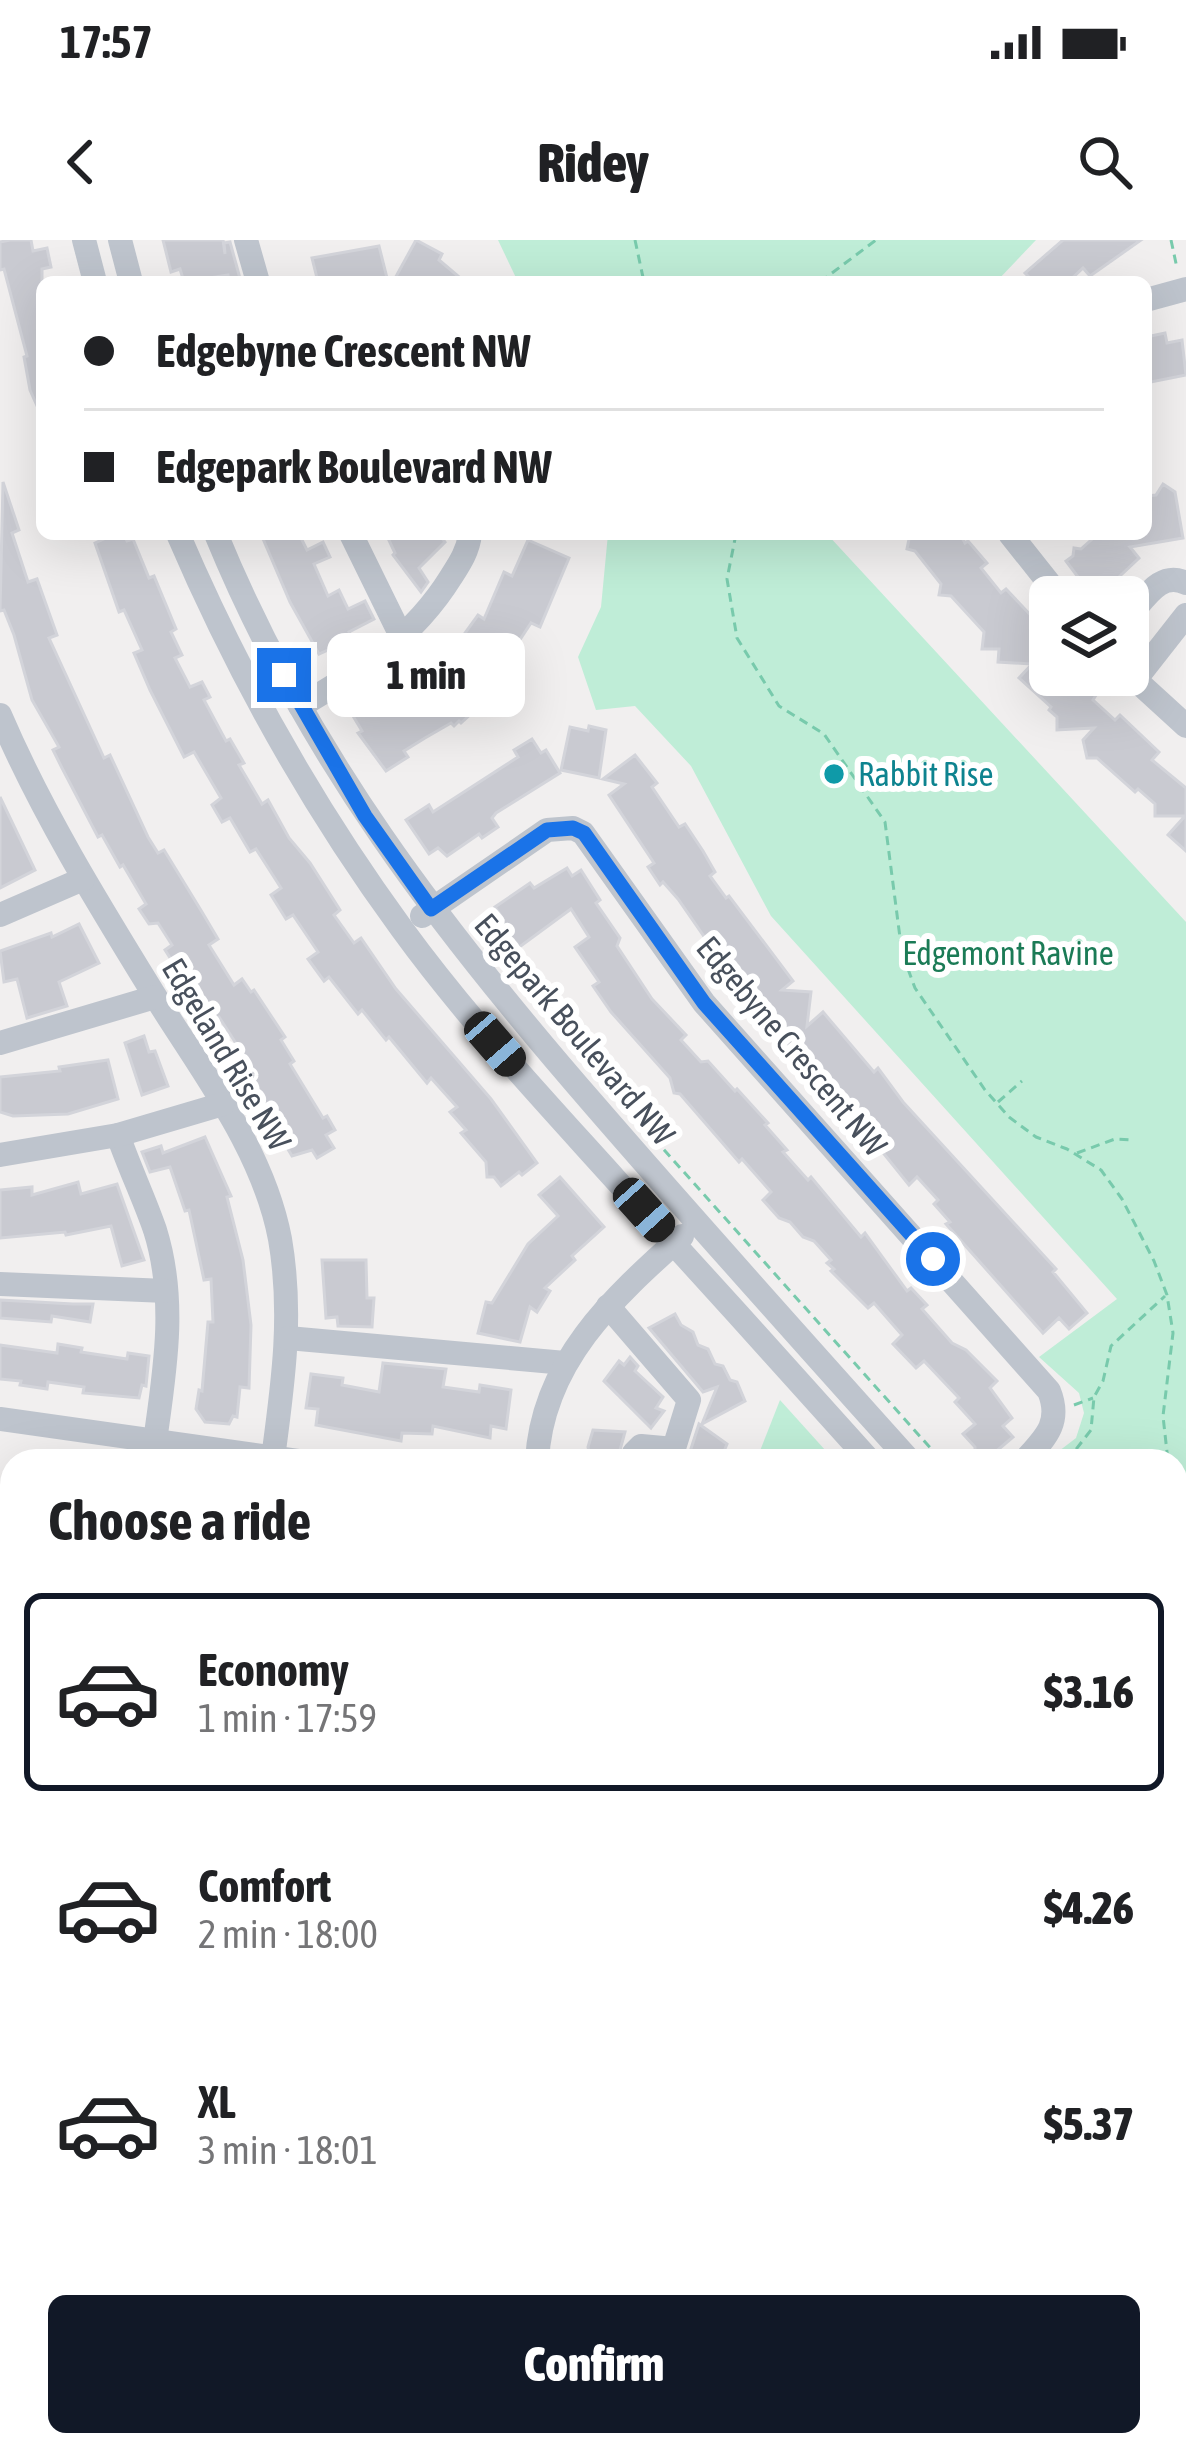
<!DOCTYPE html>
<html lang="en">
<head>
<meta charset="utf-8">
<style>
  :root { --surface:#fff; --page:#f6f6f6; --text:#202124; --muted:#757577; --line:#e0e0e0; --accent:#111827 }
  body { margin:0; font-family:"Asap Condensed",sans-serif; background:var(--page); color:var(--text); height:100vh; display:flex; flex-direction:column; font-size:45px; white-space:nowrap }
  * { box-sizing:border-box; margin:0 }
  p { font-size:39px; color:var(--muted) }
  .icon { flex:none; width:66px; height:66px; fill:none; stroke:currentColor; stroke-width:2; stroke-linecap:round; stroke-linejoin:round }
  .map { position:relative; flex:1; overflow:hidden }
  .panel { position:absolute; left:0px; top:1209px; width:1188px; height:1008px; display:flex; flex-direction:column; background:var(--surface); border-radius:36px 36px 0 0; box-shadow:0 12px 48px #0002 }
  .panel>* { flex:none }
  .hud { position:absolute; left:36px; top:36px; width:1116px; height:264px; border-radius:18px; box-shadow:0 12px 48px #0002; display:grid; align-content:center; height:264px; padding:0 48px; background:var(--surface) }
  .controls { position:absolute; left:1029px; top:336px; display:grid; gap:24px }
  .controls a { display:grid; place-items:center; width:120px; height:120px; border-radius:18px; background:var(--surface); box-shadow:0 12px 48px #0002; font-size:60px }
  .end { position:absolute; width:54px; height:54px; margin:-27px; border:15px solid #1a73e8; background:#fff; box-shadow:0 0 0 6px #fff }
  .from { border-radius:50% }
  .bubble { position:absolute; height:84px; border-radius:18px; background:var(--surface); box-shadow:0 12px 48px #0002; font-size:39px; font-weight:800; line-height:84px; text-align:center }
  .car { position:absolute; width:36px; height:72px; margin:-36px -18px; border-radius:15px; box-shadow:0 0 9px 3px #0007; background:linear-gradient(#222 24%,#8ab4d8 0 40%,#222 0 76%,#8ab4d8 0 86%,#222 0) }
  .hud b { display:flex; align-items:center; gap:42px; height:114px; font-size:45px }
  .hud b+b { border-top:3px solid var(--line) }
  .hud i { width:30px; height:30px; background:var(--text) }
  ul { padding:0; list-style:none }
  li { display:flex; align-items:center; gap:36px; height:198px; margin:0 24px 18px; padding:0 24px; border:6px solid transparent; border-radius:18px }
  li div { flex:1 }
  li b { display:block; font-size:45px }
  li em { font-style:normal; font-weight:800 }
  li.active { border-color:var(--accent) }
  li>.icon { width:108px; height:108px; stroke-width:1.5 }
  h2 { padding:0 48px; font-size:54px; line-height:144px }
  .button { display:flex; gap:24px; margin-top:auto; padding:24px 48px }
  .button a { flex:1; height:138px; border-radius:18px; background:var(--accent); color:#fff; font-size:48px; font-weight:800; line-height:138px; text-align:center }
  .status { display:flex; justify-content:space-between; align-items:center; height:84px; padding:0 60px; background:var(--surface); direction:ltr }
  .status svg { height:33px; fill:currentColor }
  header { display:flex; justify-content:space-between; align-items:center; height:156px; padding:0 48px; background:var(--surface); font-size:54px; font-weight:800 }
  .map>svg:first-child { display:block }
  .park { fill:#bfedd7 }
  .building { fill:#c9cad1; stroke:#d3d4da; stroke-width:3 }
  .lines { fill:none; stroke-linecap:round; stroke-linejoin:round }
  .path { stroke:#78caac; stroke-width:3; stroke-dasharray:9 6; stroke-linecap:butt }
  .minor { stroke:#bec4cd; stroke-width:24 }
  .major { stroke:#b0bbcd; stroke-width:30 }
  .route { stroke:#1a73e8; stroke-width:15 }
  .culture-dot { fill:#0f9aa8; stroke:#fff; stroke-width:4.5 }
  .labels { text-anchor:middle; stroke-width:12; stroke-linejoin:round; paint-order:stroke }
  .culture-label { font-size:33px; fill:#0d838f; stroke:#fff; text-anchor:start }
  .park-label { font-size:33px; fill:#1b7b56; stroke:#fff }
  .street-label { font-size:33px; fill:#48505c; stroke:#fff }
</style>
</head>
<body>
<div class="status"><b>17:57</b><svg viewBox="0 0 49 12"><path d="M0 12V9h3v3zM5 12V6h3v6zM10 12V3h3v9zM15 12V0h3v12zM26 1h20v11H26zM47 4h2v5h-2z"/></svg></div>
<header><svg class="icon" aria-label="back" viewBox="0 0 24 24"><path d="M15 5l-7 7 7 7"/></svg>Ridey<svg class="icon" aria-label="search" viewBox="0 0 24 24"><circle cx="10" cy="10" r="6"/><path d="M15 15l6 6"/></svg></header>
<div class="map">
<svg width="1186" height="2217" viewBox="0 0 1186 2217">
  <rect width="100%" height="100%" fill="#f1efef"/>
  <g class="park">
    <polygon points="498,0 1036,0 996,42 518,42"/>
    <polygon points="608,294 827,294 1186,682 1186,1387 1176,1397 1176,1221 1046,1221 1076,1198 1084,1173 1079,1153 1039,1117 1117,1059 771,676 691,526 635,466 596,470 578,417 601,367"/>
    <polygon points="780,1160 835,1221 756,1221"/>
    <polygon points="1176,1596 1186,1607 1186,1784 1176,1784"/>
    <polygon points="0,2092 12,2092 12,2205 165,2205 161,2217 0,2217"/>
  </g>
  <g class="building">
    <polygon points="10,0 31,0 33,11 47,8 51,27 42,29 42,167 38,168 30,150 24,117 27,116 4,29 0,30 0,2"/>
    <polygon points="163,0 223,0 225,14 224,3 230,2 241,42 229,42 228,35 184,42 180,29 171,32"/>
    <polygon points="416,0 442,14 439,20 465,42 393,42"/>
    <polygon points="1063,0 1141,0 1090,36 1083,28 1068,42 1034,42 1025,33"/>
    <polygon points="379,6 388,42 318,42 312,18"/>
    <polygon points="1165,93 1167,103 1182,100 1186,135 1146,143 1146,97"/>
    <polygon points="3,242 19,290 12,293 28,342 37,339 57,395 49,398 104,518 110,515 148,597 158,613 164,610 202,672 218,699 209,705 234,745 242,739 251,752 254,750 285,797 281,800 294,821 290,824 323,878 327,876 335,890 326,895 334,908 317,918 312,910 292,916 247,840 254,836 237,805 219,777 212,781 196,759 165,710 172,705 158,683 149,684 139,669 146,664 123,625 120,627 102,595 98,597 62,528 53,510 59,507 32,460 14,395 4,370 0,371"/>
    <polygon points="1163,244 1175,252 1183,298 1130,307 1139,318 1121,335 1107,348 1099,338 1087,349 1066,321 1073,316 1074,308 1081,309 1098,294 1146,294 1146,256 1156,255"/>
    <polygon points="115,294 124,294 127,301 133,299 149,338 154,336 176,389 171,392 182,415 175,418 190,447 202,442 210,457 204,460 226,501 230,499 244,523 239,525 262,564 268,560 289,598 310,623 340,670 334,675 354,703 361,698 396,749 491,859 537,923 522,935 519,932 501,946 494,937 487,937 486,922 461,893 466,890 450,872 457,867 431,838 427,843 389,797 386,800 362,770 358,774 329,737 324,741 308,719 318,712 293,675 286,679 271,655 281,648 256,609 250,612 230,578 222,582 212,565 221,558 218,553 194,512 184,517 150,450 134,413 142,410 124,370 119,372 95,303"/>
    <polygon points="261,294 299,294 307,310 323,302 330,317 314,324 328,356 339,350 348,369 365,361 374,379 349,392 352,399 319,414 290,362"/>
    <polygon points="386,294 439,294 445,302 419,328 428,342 421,352 393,315 395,313"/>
    <polygon points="910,294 960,294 965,303 968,301 987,323 981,328 1001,353 1006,349 1040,385 1034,390 1044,402 1038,407 1044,412 1050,405 1050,435 1080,435 1098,452 1093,460 1115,480 1120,475 1159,512 1152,520 1186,548 1186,611 1168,595 1185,576 1155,576 1155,564 1138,549 1135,552 1097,518 1087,518 1083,500 1094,488 1057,490 1057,477 1049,470 1051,467 1019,438 1032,424 998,422 999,409 982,409 984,392 951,356 939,355 941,344 915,311 907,309"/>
    <polygon points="528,300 569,318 540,387 531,383 502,427 506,430 475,461 469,470 472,473 461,483 459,481 454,486 451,483 425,498 404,511 408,517 386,531 358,493 362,491 353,476 373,463 378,470 405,453 408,458 440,427 470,396 465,393 478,375 484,379 504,332 512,336"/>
    <polygon points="589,486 606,490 599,538 561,530 570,487 588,491"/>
    <polygon points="532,499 541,513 546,510 560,533 496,573 492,578 498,587 482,598 479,594 447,616 438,608 429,614 406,580 429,565 433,572 518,517 514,510"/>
    <polygon points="635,515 657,543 652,547 679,587 685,584 703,611 715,632 710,636 726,658 729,656 793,741 782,750 811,752 807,786 823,772 874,832 878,828 903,862 1056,1029 1053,1032 1087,1073 1069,1089 1059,1078 1043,1093 946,984 950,982 934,964 938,960 917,937 909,945 876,904 882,899 862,876 853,884 746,756 750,753 729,724 722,730 710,714 714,711 678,659 663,642 660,645 648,627 654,623 609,555 624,544 603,539"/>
    <polygon points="0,557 35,630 0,648"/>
    <polygon points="567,628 572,636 581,630 600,660 596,663 620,698 617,706 652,759 686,795 681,800 701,822 708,821 735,851 737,849 768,883 765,885 787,910 783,912 808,940 811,937 861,997 865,993 907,1051 911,1048 927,1065 922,1069 952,1103 966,1110 997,1141 990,1148 1012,1178 1003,1186 1013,1197 986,1220 975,1214 975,1207 963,1194 975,1184 955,1162 959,1158 924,1121 916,1128 893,1104 902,1095 874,1063 868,1068 831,1031 834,1029 827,1023 831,1020 814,1001 803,997 790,982 779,978 763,960 771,952 742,919 739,922 680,854 674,853 670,838 611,772 593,746 599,742 575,707 589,697 571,669 510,714 491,687 503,679 495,667 530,643 534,648"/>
    <polygon points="79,684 99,723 59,742 67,766 27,778 17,739 4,742 0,711 51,693 52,697"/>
    <polygon points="144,796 149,812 155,811 168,846 142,855 125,803"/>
    <polygon points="108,820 118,859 68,874 13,876 0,872 0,837 60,831 59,827"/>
    <polygon points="205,897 231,956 227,957 243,1020 251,1085 249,1148 240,1147 237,1177 233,1176 229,1184 205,1182 196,1169 199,1150 202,1151 208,1082 213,1082 211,1039 204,1040 189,970 185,971 170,927 150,932 142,912 161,906 163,913"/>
    <polygon points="560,937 604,987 572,1016 575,1020 545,1048 550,1051 537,1072 530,1067 520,1102 478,1093 486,1062 492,1063 528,1004 558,976 539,955"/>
    <polygon points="78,942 81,954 117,944 144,1020 122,1026 111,986 66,995 65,992 0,998 0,950 32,947 32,955"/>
    <polygon points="322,1020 366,1020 367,1058 374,1058 372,1087 338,1086 337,1077 326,1078"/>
    <polygon points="0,1060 73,1064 93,1064 90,1082 52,1076 51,1082 0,1078"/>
    <polygon points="675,1074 681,1085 693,1092 698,1105 708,1109 715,1124 723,1126 730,1140 737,1142 745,1161 702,1184 717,1147 703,1152 649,1088"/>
    <polygon points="58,1104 82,1108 81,1112 127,1119 128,1113 149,1116 146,1146 142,1145 139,1158 83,1153 84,1147 48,1142 47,1149 20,1145 21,1141 0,1139 0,1105 57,1113"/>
    <polygon points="630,1117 638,1126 635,1131 663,1157 656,1168 664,1171 651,1188 604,1141 619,1121 624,1125"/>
    <polygon points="383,1123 446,1129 443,1147 479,1152 480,1145 511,1150 506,1189 491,1186 490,1198 433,1186 432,1194 402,1193 401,1201 316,1185 318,1169 306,1168 311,1134 343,1138 342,1145 379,1152"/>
    <polygon points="699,1184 727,1204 720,1221 687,1221"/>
    <polygon points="593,1190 625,1192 617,1221 591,1221 588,1207"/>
  </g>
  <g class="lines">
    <g class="path">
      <polyline points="635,0 644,42"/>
      <polyline points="1171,0 1177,28"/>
      <polyline points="820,42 876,0"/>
      <polyline points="736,294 727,339 737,398 779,466 824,494 885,582 902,713 915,748 985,850 1009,877 1036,897 1067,909 1101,930 1122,959 1154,1021 1167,1055 1173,1093 1163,1176 1168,1221"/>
      <polyline points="998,862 1022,841"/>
      <polyline points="624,865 942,1221"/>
      <polyline points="1077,913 1115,899 1133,900"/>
      <polyline points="1074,1165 1093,1158"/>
      <polyline points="1067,1221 1091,1190 1094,1157 1103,1141 1111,1106 1165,1056"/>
      <polyline points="1176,1237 1186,1240"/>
      <polyline points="1176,1294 1176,1332"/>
      <polyline points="1176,1485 1186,1496"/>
      <polyline points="1176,2177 1186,2160"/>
      <polyline points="1152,2217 1159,2205"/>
    </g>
    <g class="minor">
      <polyline points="84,0 95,42"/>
      <polyline points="120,0 131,42"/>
      <polyline points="246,0 258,42"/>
      <polyline points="1146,60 1186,49"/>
      <path d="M178,294c60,140 134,272 224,395 64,88 139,168 212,249 86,94 171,188 256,283"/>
      <path d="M216,294c90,220 226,396 380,573 103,119 209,237 314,354"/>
      <polyline points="351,294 402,398"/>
      <polyline points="1010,294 1060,357"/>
      <path d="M1128,377c17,-18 32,-47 58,-34"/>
      <polyline points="1128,433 1186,486"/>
      <polyline points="1135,440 1186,375"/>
      <path d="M300,466c61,-35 113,-68 151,-129 9,-14 17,-26 19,-43"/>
      <path d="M0,475c42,98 99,190 155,281 47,76 108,153 125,243 13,75 3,145 -7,219"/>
      <polyline points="0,675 83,639"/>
      <path d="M422,676l125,-86 26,-2 10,5 121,170 345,388c13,32 -4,47 -25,70"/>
      <polyline points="0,803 155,757"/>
      <path d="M118,895c11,32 26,63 37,95 22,70 10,140 0,211"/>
      <polyline points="0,915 118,895 223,864"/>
      <polyline points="0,1044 166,1051"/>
      <polyline points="608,1066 689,1160 670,1221"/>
      <polyline points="288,1098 565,1123"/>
      <polyline points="0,1179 298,1221"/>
      <path d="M537,1221c5,-99 76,-163 145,-225"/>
      <polyline points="633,1221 634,1213 641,1206 674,1209"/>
      <polyline points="0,1298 12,1300"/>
      <polyline points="1176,1517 1186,1527"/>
      <polyline points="1176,1561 1186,1572"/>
      <polyline points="0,1650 12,1650"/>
      <polyline points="1176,1911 1186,1919"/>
      <polyline points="1176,1968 1186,1951"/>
      <polyline points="511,2205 536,2217"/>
      <polyline points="747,2205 759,2212"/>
      <polyline points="282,2217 286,2205"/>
      <polyline points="894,2217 901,2205"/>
      <polyline points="1029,2217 1036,2205"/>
    </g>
    <g class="major">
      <polyline points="1176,2066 1186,2049"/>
      <polyline points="1176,2130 1186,2113"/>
      <polyline points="1085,2217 1092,2205"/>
      <polyline points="1122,2217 1130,2205"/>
    </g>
  </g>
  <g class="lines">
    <polyline class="route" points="284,435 365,576 431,669 547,590 573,588 584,593 704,763 933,1019"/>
  </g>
  <circle class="culture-dot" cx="834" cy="534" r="12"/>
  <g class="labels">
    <g class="culture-label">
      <text x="858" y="546">Rabbit Rise</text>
    </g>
    <g class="park-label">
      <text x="1008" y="725">Edgemont Ravine</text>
    </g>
    <g class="street-label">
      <text transform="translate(575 789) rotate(50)" y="12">Edgepark Boulevard NW</text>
      <text transform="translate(792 806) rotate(50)" y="12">Edgebyne Crescent NW</text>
      <text transform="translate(227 814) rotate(59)" y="12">Edgeland Rise NW</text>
    </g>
  </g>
</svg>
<div class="controls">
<a><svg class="icon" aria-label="layers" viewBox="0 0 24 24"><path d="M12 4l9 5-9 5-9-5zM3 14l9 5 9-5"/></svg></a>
</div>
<i class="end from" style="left:933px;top:1019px"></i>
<i class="end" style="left:284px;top:435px"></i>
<div class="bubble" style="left:327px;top:393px;width:198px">1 min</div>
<i class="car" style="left:495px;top:804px;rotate:139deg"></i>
<i class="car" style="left:644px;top:970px;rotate:138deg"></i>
<div class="hud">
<b><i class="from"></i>Edgebyne Crescent NW</b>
<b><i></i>Edgepark Boulevard NW</b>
</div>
<section class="panel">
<h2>Choose a ride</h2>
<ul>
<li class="active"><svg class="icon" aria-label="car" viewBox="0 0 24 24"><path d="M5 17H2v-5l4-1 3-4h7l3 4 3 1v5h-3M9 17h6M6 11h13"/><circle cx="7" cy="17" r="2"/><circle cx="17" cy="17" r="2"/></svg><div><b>Economy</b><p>1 min · 17:59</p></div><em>$3.16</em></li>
<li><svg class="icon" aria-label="car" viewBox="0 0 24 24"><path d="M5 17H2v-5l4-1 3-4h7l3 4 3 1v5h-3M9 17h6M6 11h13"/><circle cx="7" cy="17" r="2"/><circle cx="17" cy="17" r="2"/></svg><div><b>Comfort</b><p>2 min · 18:00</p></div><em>$4.26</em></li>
<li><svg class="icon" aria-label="car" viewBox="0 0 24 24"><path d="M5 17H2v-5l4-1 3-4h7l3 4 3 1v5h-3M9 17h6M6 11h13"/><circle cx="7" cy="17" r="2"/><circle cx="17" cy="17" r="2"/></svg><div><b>XL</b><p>3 min · 18:01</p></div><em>$5.37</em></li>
</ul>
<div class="button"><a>Confirm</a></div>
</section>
</div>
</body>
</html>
